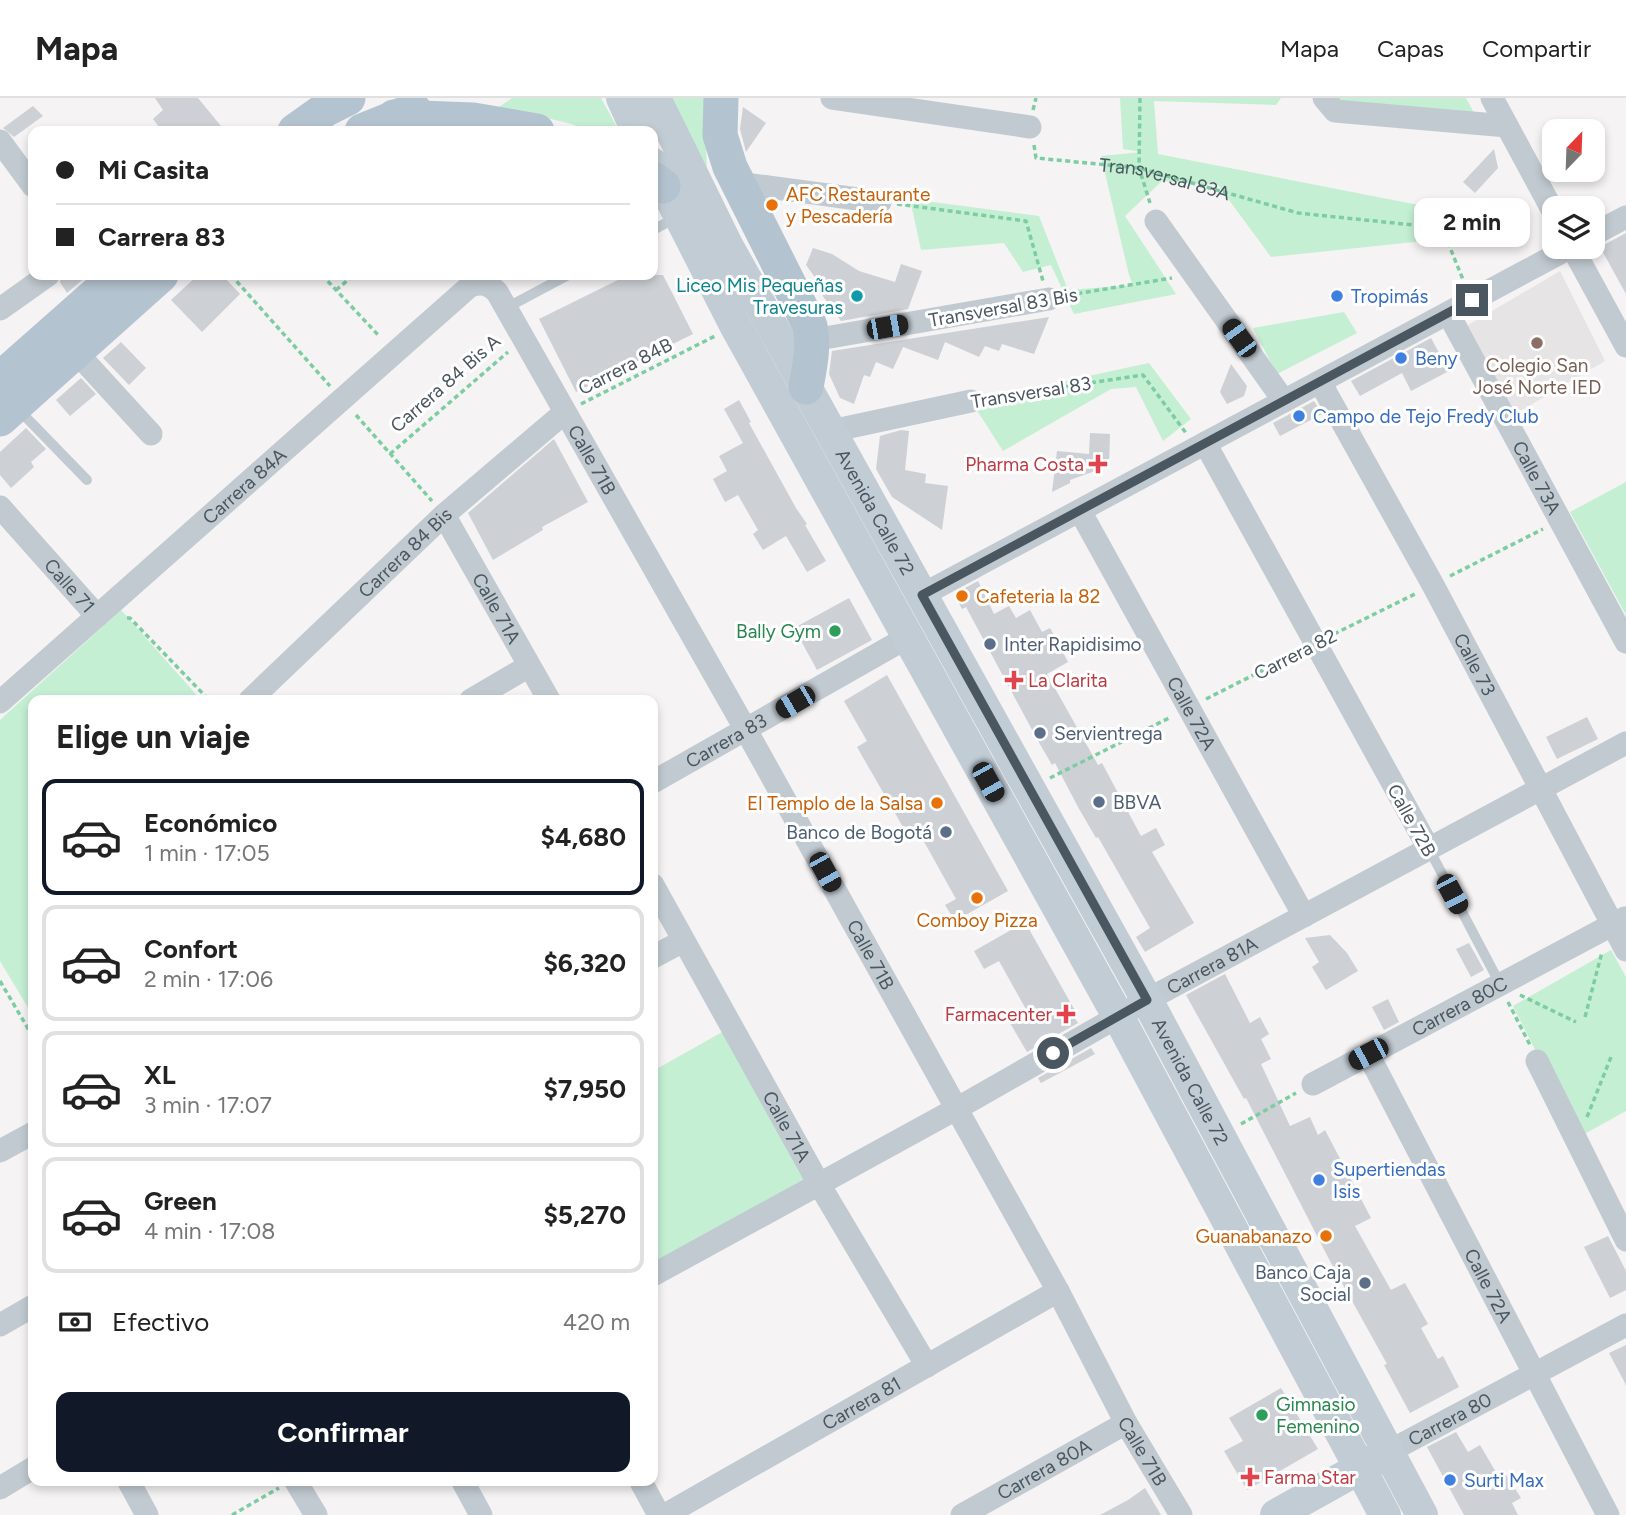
<!DOCTYPE html>
<html lang="es">
<head>
<meta charset="utf-8">
<style>
  :root { --surface:#fff; --page:#f2f2f2; --text:#222; --muted:#767676; --line:#e0e0e0; --accent:#111827 }
  body { margin:0; font-family:Figtree,sans-serif; background:var(--page); color:var(--text); height:100vh; display:flex; flex-direction:column; font-size:26px; white-space:nowrap }
  * { box-sizing:border-box; margin:0 }
  p { font-size:23px; color:var(--muted) }
  .icon { flex:none; width:38px; height:38px; fill:none; stroke:currentColor; stroke-width:2; stroke-linecap:round; stroke-linejoin:round }
  .map { position:relative; flex:1; overflow:hidden }
  .sheet { position:absolute; left:28px; top:597px; width:630px; height:791px; display:flex; flex-direction:column; background:var(--surface); border-radius:14px; box-shadow:0 4px 10px #0003 }
  .sheet>* { flex:none }
  .banner { position:absolute; left:28px; top:28px; width:630px; height:154px; border-radius:14px; box-shadow:0 4px 10px #0003; display:grid; align-content:center; height:154px; padding:0 28px; background:var(--surface) }
  .needle { width:46px; rotate:23deg }
  .tools { position:absolute; left:1542px; top:21px; display:grid; gap:14px }
  .tools a { display:grid; place-items:center; width:63px; height:63px; border-radius:14px; background:var(--surface); box-shadow:0 4px 10px #0003; font-size:35px }
  .end { position:absolute; width:32px; height:32px; margin:-16px; border:9px solid #4b5760; background:#fff; box-shadow:0 0 0 4px #fff }
  .from { border-radius:50% }
  .bubble { position:absolute; height:49px; border-radius:14px; background:var(--surface); box-shadow:0 4px 10px #0003; font-size:23px; font-weight:700; line-height:49px; text-align:center }
  .car { position:absolute; width:21px; height:42px; margin:-21px -10px; border-radius:9px; box-shadow:0 0 5px 2px #0007; background:linear-gradient(#222 24%,#8ab4d8 0 40%,#222 0 76%,#8ab4d8 0 86%,#222 0) }
  .banner b { display:flex; align-items:center; gap:24px; height:66px; font-size:26px }
  .banner b+b { border-top:2px solid var(--line) }
  .banner i { width:18px; height:18px; background:var(--text) }
  ul { padding:0; list-style:none }
  li { display:flex; align-items:center; gap:21px; height:116px; margin:0 14px 10px; padding:0 14px; border:4px solid var(--line); border-radius:14px }
  li div { flex:1 }
  li b { display:block; font-size:26px }
  li em { font-style:normal; font-weight:700 }
  li.selected { border-color:var(--accent) }
  li>.icon { width:63px; height:63px; stroke-width:1.5 }
  h2 { padding:0 28px; font-size:32px; line-height:84px }
  .pay { display:flex; align-items:center; gap:18px; height:77px; padding:0 28px; font-size:26px }
  .pay p { margin-inline-start:auto }
  .action { display:flex; gap:14px; margin-top:auto; padding:14px 28px }
  .action a { flex:1; height:80px; border-radius:14px; background:var(--accent); color:#fff; font-size:28px; font-weight:700; line-height:80px; text-align:center }
  header { display:flex; align-items:center; gap:42px; box-sizing:border-box; height:98px; padding:0 35px; background:var(--surface); border-bottom:2px solid var(--line) }
  header strong { font-size:33px }
  nav { display:flex; gap:38px; margin-inline-start:auto; font-size:24px }
  .map>svg:first-child { display:block }
  .education { fill:#e6e4e5 }
  .green { fill:#c4efd3 }
  .building { fill:#cdd0d5 }
  .lines { fill:none; stroke-linecap:round; stroke-linejoin:round }
  .path { stroke:#7dcda2; stroke-width:3.5; stroke-dasharray:5 3.5; stroke-linecap:butt }
  .lane { stroke:#c1cad1; stroke-width:10 }
  .street { stroke:#c1cad1; stroke-width:23 }
  .secondary { stroke:#c1ccd5; stroke-width:32 }
  .primary { stroke:#b4c3d0; stroke-width:35 }
  .route { stroke:#4b5760; stroke-width:9 }
  .food-dot { fill:#e8710a; stroke:#fff; stroke-width:2.5 }
  .culture-dot { fill:#0f9aa8; stroke:#fff; stroke-width:2.5 }
  .shop-dot { fill:#3f7fe0; stroke:#fff; stroke-width:2.5 }
  .education-dot { fill:#8d6e63; stroke:#fff; stroke-width:2.5 }
  .health-dot { fill:#e0444e; stroke:#fff; stroke-width:2.5 }
  .leisure-dot { fill:#2e9e5b; stroke:#fff; stroke-width:2.5 }
  .service-dot { fill:#5c6f8a; stroke:#fff; stroke-width:2.5 }
  .labels { text-anchor:middle; stroke-width:6; stroke-linejoin:round; paint-order:stroke }
  .street-label { font-size:19px; fill:#4b5760; stroke:#fff }
  .food-label { font-size:19px; fill:#c56008; stroke:#fff; text-anchor:start }
  .culture-label { font-size:19px; fill:#0d838f; stroke:#fff; text-anchor:end }
  .shop-label { font-size:19px; fill:#366cbe; stroke:#fff; text-anchor:start }
  .education-label { font-size:19px; fill:#785e54; stroke:#fff }
  .health-label { font-size:19px; fill:#be3a42; stroke:#fff; text-anchor:end }
  .leisure-label { font-size:19px; fill:#27864d; stroke:#fff; text-anchor:end }
  .service-label { font-size:19px; fill:#4e5e75; stroke:#fff; text-anchor:start }
</style>
</head>
<body>
<header>
<strong>Mapa</strong>
<nav><a>Mapa</a><a>Capas</a><a>Compartir</a></nav>
</header>
<div class="map">
<svg width="1626" height="1417" viewBox="0 0 1626 1417">
  <rect width="100%" height="100%" fill="#f5f3f3"/>
  <polygon class="education" points="1560,173 1605,263 1515,316 1468,227"/>
  <g class="green">
    <polygon points="512,0 601,0 619,33 591,33 568,25 499,9"/>
    <polygon points="673,0 704,0 707,73"/>
    <polygon points="1120,0 1281,0 1276,7 1154,3 1158,56 1439,111 1433,142 1271,159 1218,87 1162,83 1125,118 1176,196 1074,216 1051,167 1023,174 1004,145 921,152 910,101 1039,118 1068,192 1133,187 1129,177 1101,58 1142,54 1123,51"/>
    <polygon points="1339,0 1466,0 1474,15 1343,5"/>
    <polygon points="1344,214 1357,235 1277,276 1253,230"/>
    <polygon points="1149,265 1191,321 1163,343 1136,289 1111,291 1003,353 971,303"/>
    <polygon points="1626,384 1626,517 1570,414"/>
    <polygon points="121,512 201,602 33,602 33,918 0,863 0,622"/>
    <polygon points="1611,852 1626,879 1626,1013 1579,1039 1513,908"/>
    <polygon points="724,933 809,1084 653,1172 653,973"/>
  </g>
  <g class="building">
    <polygon points="155,0 198,0 225,33 162,33 153,21 163,12"/>
    <polygon points="33,8 43,18 14,39 3,30"/>
    <polygon points="743,9 766,25 746,54 740,31"/>
    <polygon points="1494,51 1498,70 1475,95 1463,84"/>
    <polygon points="1626,135 1626,196 1600,149"/>
    <polygon points="813,150 832,156 859,173 895,184 901,166 922,173 908,211 841,223 817,190 819,185 806,167"/>
    <polygon points="62,177 88,177 67,195 60,184"/>
    <polygon points="198,177 222,177 240,196 202,234 171,202"/>
    <polygon points="628,177 663,177 693,236 576,294 539,221"/>
    <polygon points="1049,219 1034,256 1002,246 999,253 985,248 979,259 945,244 938,262 903,249 893,271 876,264 870,279 864,277 854,306 840,300 829,276 832,253"/>
    <polygon points="1431,240 1449,273 1411,293 1402,275 1360,298 1351,283"/>
    <polygon points="121,244 146,270 129,287 103,260"/>
    <polygon points="1231,266 1247,288 1244,298 1227,306 1220,294"/>
    <polygon points="81,280 96,296 70,318 56,302"/>
    <polygon points="739,302 751,324 749,325 796,410 807,426 805,427 826,463 807,474 786,438 763,452 753,436 758,432 738,397 725,404 713,381 727,373 719,358 743,345 724,311"/>
    <polygon points="1314,303 1322,316 1280,338 1273,325"/>
    <polygon points="26,330 46,351 31,364 34,369 11,390 0,377 0,354"/>
    <polygon points="901,332 909,333 905,372 926,376 925,385 948,388 942,432 892,399 876,371 880,338"/>
    <polygon points="1090,335 1110,336 1109,368 1070,382 1070,385 1052,394 1057,353 1089,356"/>
    <polygon points="554,341 588,404 542,429 543,432 493,462 468,415"/>
    <polygon points="978,483 994,516 1009,508 1016,520 1030,512 1042,534 1050,530 1068,564 1047,576 1098,667 1102,665 1141,738 1156,730 1165,747 1152,754 1194,825 1145,854 1136,839 1150,830 1098,739 1096,740 1078,709 1055,665 1052,667 1037,641 966,509 962,511 954,496"/>
    <polygon points="849,500 872,542 817,572 794,530"/>
    <polygon points="887,577 1008,793 955,823 945,807 956,801 917,731 907,736 857,649 867,643 844,603"/>
    <polygon points="1587,619 1598,641 1557,661 1546,639"/>
    <polygon points="1025,824 1078,918 1074,919 1078,925 1027,954 1010,925 1028,915 999,863 984,871 974,853"/>
    <polygon points="1330,837 1347,855 1358,873 1326,892 1312,869 1319,864 1305,840"/>
    <polygon points="1469,845 1484,872 1471,879 1456,851"/>
    <polygon points="1225,876 1250,925 1260,919 1269,936 1261,941 1271,961 1261,966 1290,1028 1310,1019 1318,1037 1325,1032 1371,1120 1355,1128 1391,1192 1405,1185 1428,1226 1421,1230 1438,1261 1443,1258 1459,1289 1410,1315 1384,1267 1387,1266 1331,1165 1246,1000 1244,1001 1186,897"/>
    <polygon points="1388,901 1399,924 1384,932 1372,909"/>
    <polygon points="1091,950 1095,956 1041,985 1038,980"/>
    <polygon points="1608,1138 1626,1173 1626,1192 1610,1200 1584,1149"/>
    <polygon points="1626,1247 1626,1287 1609,1255"/>
    <polygon points="1281,1290 1318,1351 1247,1392 1224,1353 1243,1343 1229,1320"/>
    <polygon points="1456,1334 1468,1354 1480,1347 1497,1376 1503,1372 1521,1400 1512,1405 1518,1417 1464,1417 1427,1349"/>
    <polygon points="1145,1390 1161,1417 1100,1417 1128,1402"/>
  </g>
  <g class="lines">
    <g class="path">
      <polyline points="1140,0 1139,70 1150,105"/>
      <polyline points="1033,12 1036,0"/>
      <path id="s1" d="M1034,47l2,13 103,10 159,45 144,15 22,54"/>
      <polyline points="897,106 1026,123 1043,183"/>
      <polyline points="231,177 330,288"/>
      <polyline points="322,177 380,239"/>
      <polyline points="336,192 354,177"/>
      <polyline points="1069,197 1172,180"/>
      <polyline points="990,300 1143,277 1186,335"/>
      <polyline points="581,306 715,238"/>
      <polyline points="356,317 432,403"/>
      <polyline points="390,356 508,254"/>
      <polyline points="1450,478 1543,431"/>
      <polyline points="127,520 130,520 209,602"/>
      <polyline points="1334,536 1415,496"/>
      <polyline points="1206,601 1299,554"/>
      <polyline points="1050,680 1171,619"/>
      <polyline points="0,883 33,939"/>
      <polyline points="1520,897 1576,924"/>
      <polyline points="1508,904 1530,947"/>
      <polyline points="1585,919 1602,854"/>
      <polyline points="1587,1019 1611,959"/>
      <polyline points="1241,1026 1296,995"/>
      <polyline points="232,1417 279,1390"/>
    </g>
    <g class="lane">
      <polyline points="653,132 677,119"/>
      <polyline points="506,210 568,177"/>
      <polyline points="17,310 87,382"/>
      <polyline points="1429,751 1500,886"/>
    </g>
    <g class="street">
      <polyline points="832,0 1030,29"/>
      <polyline points="1324,0 1335,13 1507,28"/>
      <polyline points="1492,0 1554,115"/>
      <polyline points="0,43 33,88"/>
      <polyline points="738,85 880,104"/>
      <polyline points="1156,123 1284,303"/>
      <polyline points="1592,137 1626,119"/>
      <polyline points="1572,149 1626,248"/>
      <polyline points="0,211 48,177"/>
      <path id="s2" d="M1448,215l178,329"/>
      <polyline points="813,242 1049,201"/>
      <polyline points="76,254 151,336"/>
      <path id="s3" d="M1320,284l113,203 193,365"/>
      <polyline points="831,333 971,303"/>
      <polyline points="1205,345 1429,751"/>
      <path id="s4" d="M0,409l97,109"/>
      <path id="s5" d="M1080,413l224,405"/>
      <path id="s6" d="M444,417l105,185"/>
      <polyline points="922,497 1571,149"/>
      <path id="s7" d="M250,602l194,-185 120,-102"/>
      <polyline points="471,602 529,568"/>
      <path id="s8" d="M0,604l470,-416c12,-4 19,-2 27,6l249,438 312,561 68,132 55,92"/>
      <path id="s9" d="M653,684l255,-145"/>
      <path id="s10" d="M653,787l166,299 108,182"/>
      <polyline points="653,859 683,843"/>
      <path id="s11" d="M1368,956l240,461"/>
      <polyline points="1537,963 1626,1142"/>
      <path id="s12" d="M1313,986l312,-166"/>
      <polyline points="0,1053 33,1035"/>
      <path id="s13" d="M653,1177l303,-166 191,-109 479,-257"/>
      <polyline points="0,1227 33,1208"/>
      <path id="s14" d="M1388,1354l238,-127"/>
      <polyline points="128,1382 147,1417"/>
      <polyline points="295,1382 316,1417"/>
      <polyline points="462,1382 481,1417"/>
      <polyline points="640,1382 659,1417"/>
      <polyline points="0,1390 33,1370"/>
      <path id="s15" d="M665,1417l393,-224"/>
      <path id="s16" d="M962,1417l164,-92"/>
    </g>
    <g class="secondary">
      <polyline points="622,0 637,33"/>
      <path id="s17" d="M655,0l72,147 420,755 275,515"/>
      <polyline points="653,66 735,227 1118,918 1385,1417"/>
      <polyline points="1276,1417 1378,1360"/>
    </g>
    <g class="primary">
      <path d="M721,0l-1,37 10,32 80,159c4,21 0,40 -4,61"/>
      <polyline points="394,19 473,22 537,33"/>
      <polyline points="295,33 326,11 348,0"/>
      <polyline points="362,33 414,12"/>
      <polyline points="653,81 663,88"/>
      <polyline points="0,281 118,177"/>
      <polyline points="0,321 161,177"/>
    </g>
  </g>
  <g class="lines">
    <polyline class="route" points="1053,955 1147,902 922,497 1472,202"/>
  </g>
  <g class="food-dot">
    <circle cx="772" cy="107" r="7"/>
    <circle cx="962" cy="498" r="7"/>
    <circle cx="937" cy="705" r="7"/>
    <circle cx="977" cy="800" r="7"/>
    <circle cx="1326" cy="1138" r="7"/>
  </g>
  <circle class="culture-dot" cx="857" cy="198" r="7"/>
  <g class="shop-dot">
    <circle cx="1337" cy="198" r="7"/>
    <circle cx="1401" cy="260" r="7"/>
    <circle cx="1299" cy="318" r="7"/>
    <circle cx="1319" cy="1082" r="7"/>
    <circle cx="1450" cy="1382" r="7"/>
  </g>
  <circle class="education-dot" cx="1537" cy="245" r="7"/>
  <g class="health-dot">
    <path d="M1094.5 355.5h7v7h7v7h-7v7h-7v-7h-7v-7h7z"/>
    <path d="M1010.5 571.5h7v7h7v7h-7v7h-7v-7h-7v-7h7z"/>
    <path d="M1062.5 905.5h7v7h7v7h-7v7h-7v-7h-7v-7h7z"/>
    <path d="M1246.5 1368.5h7v7h7v7h-7v7h-7v-7h-7v-7h7z"/>
  </g>
  <g class="leisure-dot">
    <circle cx="835" cy="533" r="7"/>
    <circle cx="1262" cy="1317" r="7"/>
  </g>
  <g class="service-dot">
    <circle cx="990" cy="546" r="7"/>
    <circle cx="1040" cy="635" r="7"/>
    <circle cx="1099" cy="704" r="7"/>
    <circle cx="946" cy="734" r="7"/>
    <circle cx="1365" cy="1185" r="7"/>
  </g>
  <g class="labels">
    <g class="street-label">
      <text dy="7" stroke="none"><textPath href="#s1" startOffset="144">Transversal 83A</textPath></text>
      <text transform="translate(1003 209) rotate(-10)" y="7">Transversal 83 Bis</text>
      <text transform="translate(625 268) rotate(-27)" y="7">Carrera 84B</text>
      <text transform="translate(445 285) rotate(-41)" y="7">Carrera 84 Bis A</text>
      <text transform="translate(1031 294) rotate(-9)" y="7">Transversal 83</text>
      <text dy="7" stroke="none"><textPath href="#s8" startOffset="850">Calle 71B</textPath></text>
      <text dy="7" stroke="none"><textPath href="#s2" startOffset="187">Calle 73A</textPath></text>
      <text dy="7" stroke="none"><textPath href="#s8" startOffset="326">Carrera 84A</textPath></text>
      <text dy="7" stroke="none"><textPath href="#s17" startOffset="469">Avenida Calle 72</textPath></text>
      <text dy="7" stroke="none"><textPath href="#s7" startOffset="214">Carrera 84 Bis</textPath></text>
      <text dy="7" stroke="none"><textPath href="#s4" startOffset="105">Calle 71</textPath></text>
      <text dy="7" stroke="none"><textPath href="#s6" startOffset="107">Calle 71A</textPath></text>
      <text transform="translate(1295 556) rotate(-27)" y="7">Carrera 82</text>
      <text dy="7" stroke="none"><textPath href="#s3" startOffset="322">Calle 73</textPath></text>
      <text dy="7" stroke="none"><textPath href="#s5" startOffset="231">Calle 72A</textPath></text>
      <text dy="7" stroke="none"><textPath href="#s9" startOffset="84">Carrera 83</textPath></text>
      <text transform="translate(1412 722) rotate(61)" y="7">Calle 72B</text>
      <text dy="7" stroke="none"><textPath href="#s8" startOffset="1418">Calle 71B</textPath></text>
      <text dy="7" stroke="none"><textPath href="#s13" startOffset="639">Carrera 81A</textPath></text>
      <text dy="7" stroke="none"><textPath href="#s12" startOffset="166">Carrera 80C</textPath></text>
      <text dy="7" stroke="none"><textPath href="#s17" startOffset="1120">Avenida Calle 72</textPath></text>
      <text dy="7" stroke="none"><textPath href="#s10" startOffset="276">Calle 71A</textPath></text>
      <text dy="7" stroke="none"><textPath href="#s11" startOffset="261">Calle 72A</textPath></text>
      <text dy="7" stroke="none"><textPath href="#s15" startOffset="226">Carrera 81</textPath></text>
      <text dy="7" stroke="none"><textPath href="#s14" startOffset="70">Carrera 80</textPath></text>
      <text dy="7" stroke="none"><textPath href="#s8" startOffset="1984">Calle 71B</textPath></text>
      <text dy="7" stroke="none"><textPath href="#s16" startOffset="94">Carrera 80A</textPath></text>
    </g>
    <g class="food-label">
      <text x="786" y="103">AFC Restaurante<tspan x="786" dy="22">y Pescadería</tspan></text>
      <text x="976" y="505">Cafeteria la 82</text>
      <text x="923" y="712" text-anchor="end">El Templo de la Salsa</text>
      <text x="977" y="829" text-anchor="middle">Comboy Pizza</text>
      <text x="1312" y="1145" text-anchor="end">Guanabanazo</text>
    </g>
    <g class="culture-label">
      <text x="843" y="194">Liceo Mis Pequeñas<tspan x="843" dy="22">Travesuras</tspan></text>
    </g>
    <g class="shop-label">
      <text x="1351" y="205">Tropimás</text>
      <text x="1415" y="267">Beny</text>
      <text x="1313" y="325">Campo de Tejo Fredy Club</text>
      <text x="1333" y="1078">Supertiendas<tspan x="1333" dy="22">Isis</tspan></text>
      <text x="1464" y="1389">Surti Max</text>
    </g>
    <g class="education-label">
      <text x="1537" y="274">Colegio San<tspan x="1537" dy="22">José Norte IED</tspan></text>
    </g>
    <g class="health-label">
      <text x="1084" y="373">Pharma Costa</text>
      <text x="1028" y="589" text-anchor="start">La Clarita</text>
      <text x="1052" y="923">Farmacenter</text>
      <text x="1264" y="1386" text-anchor="start">Farma Star</text>
    </g>
    <g class="leisure-label">
      <text x="821" y="540">Bally Gym</text>
      <text x="1276" y="1313" text-anchor="start">Gimnasio<tspan x="1276" dy="22">Femenino</tspan></text>
    </g>
    <g class="service-label">
      <text x="1004" y="553">Inter Rapidisimo</text>
      <text x="1054" y="642">Servientrega</text>
      <text x="1113" y="711">BBVA</text>
      <text x="932" y="741" text-anchor="end">Banco de Bogotá</text>
      <text x="1351" y="1181" text-anchor="end">Banco Caja<tspan x="1351" dy="22">Social</tspan></text>
    </g>
  </g>
</svg>
<div class="tools">
<a><svg class="needle" viewBox="-14 -14 28 28"><path d="M0-13l5 13h-10z" fill="#e53935"/><path d="M0 13l5-13h-10z" fill="#767676"/></svg></a>
<a><svg class="icon" aria-label="layers" viewBox="0 0 24 24"><path d="M12 4l9 5-9 5-9-5zM3 14l9 5 9-5"/></svg></a>
</div>
<i class="end from" style="left:1053px;top:955px"></i>
<i class="end" style="left:1472px;top:202px"></i>
<div class="bubble" style="left:1414px;top:100px;width:116px">2 min</div>
<i class="car" style="left:887px;top:229px;rotate:80deg"></i>
<i class="car" style="left:1239px;top:240px;rotate:324deg"></i>
<i class="car" style="left:795px;top:604px;rotate:240deg"></i>
<i class="car" style="left:988px;top:684px;rotate:151deg"></i>
<i class="car" style="left:825px;top:774px;rotate:151deg"></i>
<i class="car" style="left:1452px;top:796px;rotate:152deg"></i>
<i class="car" style="left:1368px;top:956px;rotate:242deg"></i>
<div class="banner">
<b><i class="from"></i>Mi Casita</b>
<b><i></i>Carrera 83</b>
</div>
<section class="sheet">
<h2>Elige un viaje</h2>
<ul>
<li class="selected"><svg class="icon" aria-label="car" viewBox="0 0 24 24"><path d="M5 17H2v-5l4-1 3-4h7l3 4 3 1v5h-3M9 17h6M6 11h13"/><circle cx="7" cy="17" r="2"/><circle cx="17" cy="17" r="2"/></svg><div><b>Económico</b><p>1 min · 17:05</p></div><em>$4,680</em></li>
<li><svg class="icon" aria-label="car" viewBox="0 0 24 24"><path d="M5 17H2v-5l4-1 3-4h7l3 4 3 1v5h-3M9 17h6M6 11h13"/><circle cx="7" cy="17" r="2"/><circle cx="17" cy="17" r="2"/></svg><div><b>Confort</b><p>2 min · 17:06</p></div><em>$6,320</em></li>
<li><svg class="icon" aria-label="car" viewBox="0 0 24 24"><path d="M5 17H2v-5l4-1 3-4h7l3 4 3 1v5h-3M9 17h6M6 11h13"/><circle cx="7" cy="17" r="2"/><circle cx="17" cy="17" r="2"/></svg><div><b>XL</b><p>3 min · 17:07</p></div><em>$7,950</em></li>
<li><svg class="icon" aria-label="car" viewBox="0 0 24 24"><path d="M5 17H2v-5l4-1 3-4h7l3 4 3 1v5h-3M9 17h6M6 11h13"/><circle cx="7" cy="17" r="2"/><circle cx="17" cy="17" r="2"/></svg><div><b>Green</b><p>4 min · 17:08</p></div><em>$5,270</em></li>
</ul>
<div class="pay"><svg class="icon" aria-label="cash" viewBox="0 0 24 24"><path d="M3 7h18v10H3z"/><circle cx="12" cy="12" r="2"/></svg>Efectivo<p>420 m</p></div>
<div class="action"><a>Confirmar</a></div>
</section>
</div>
</body>
</html>
